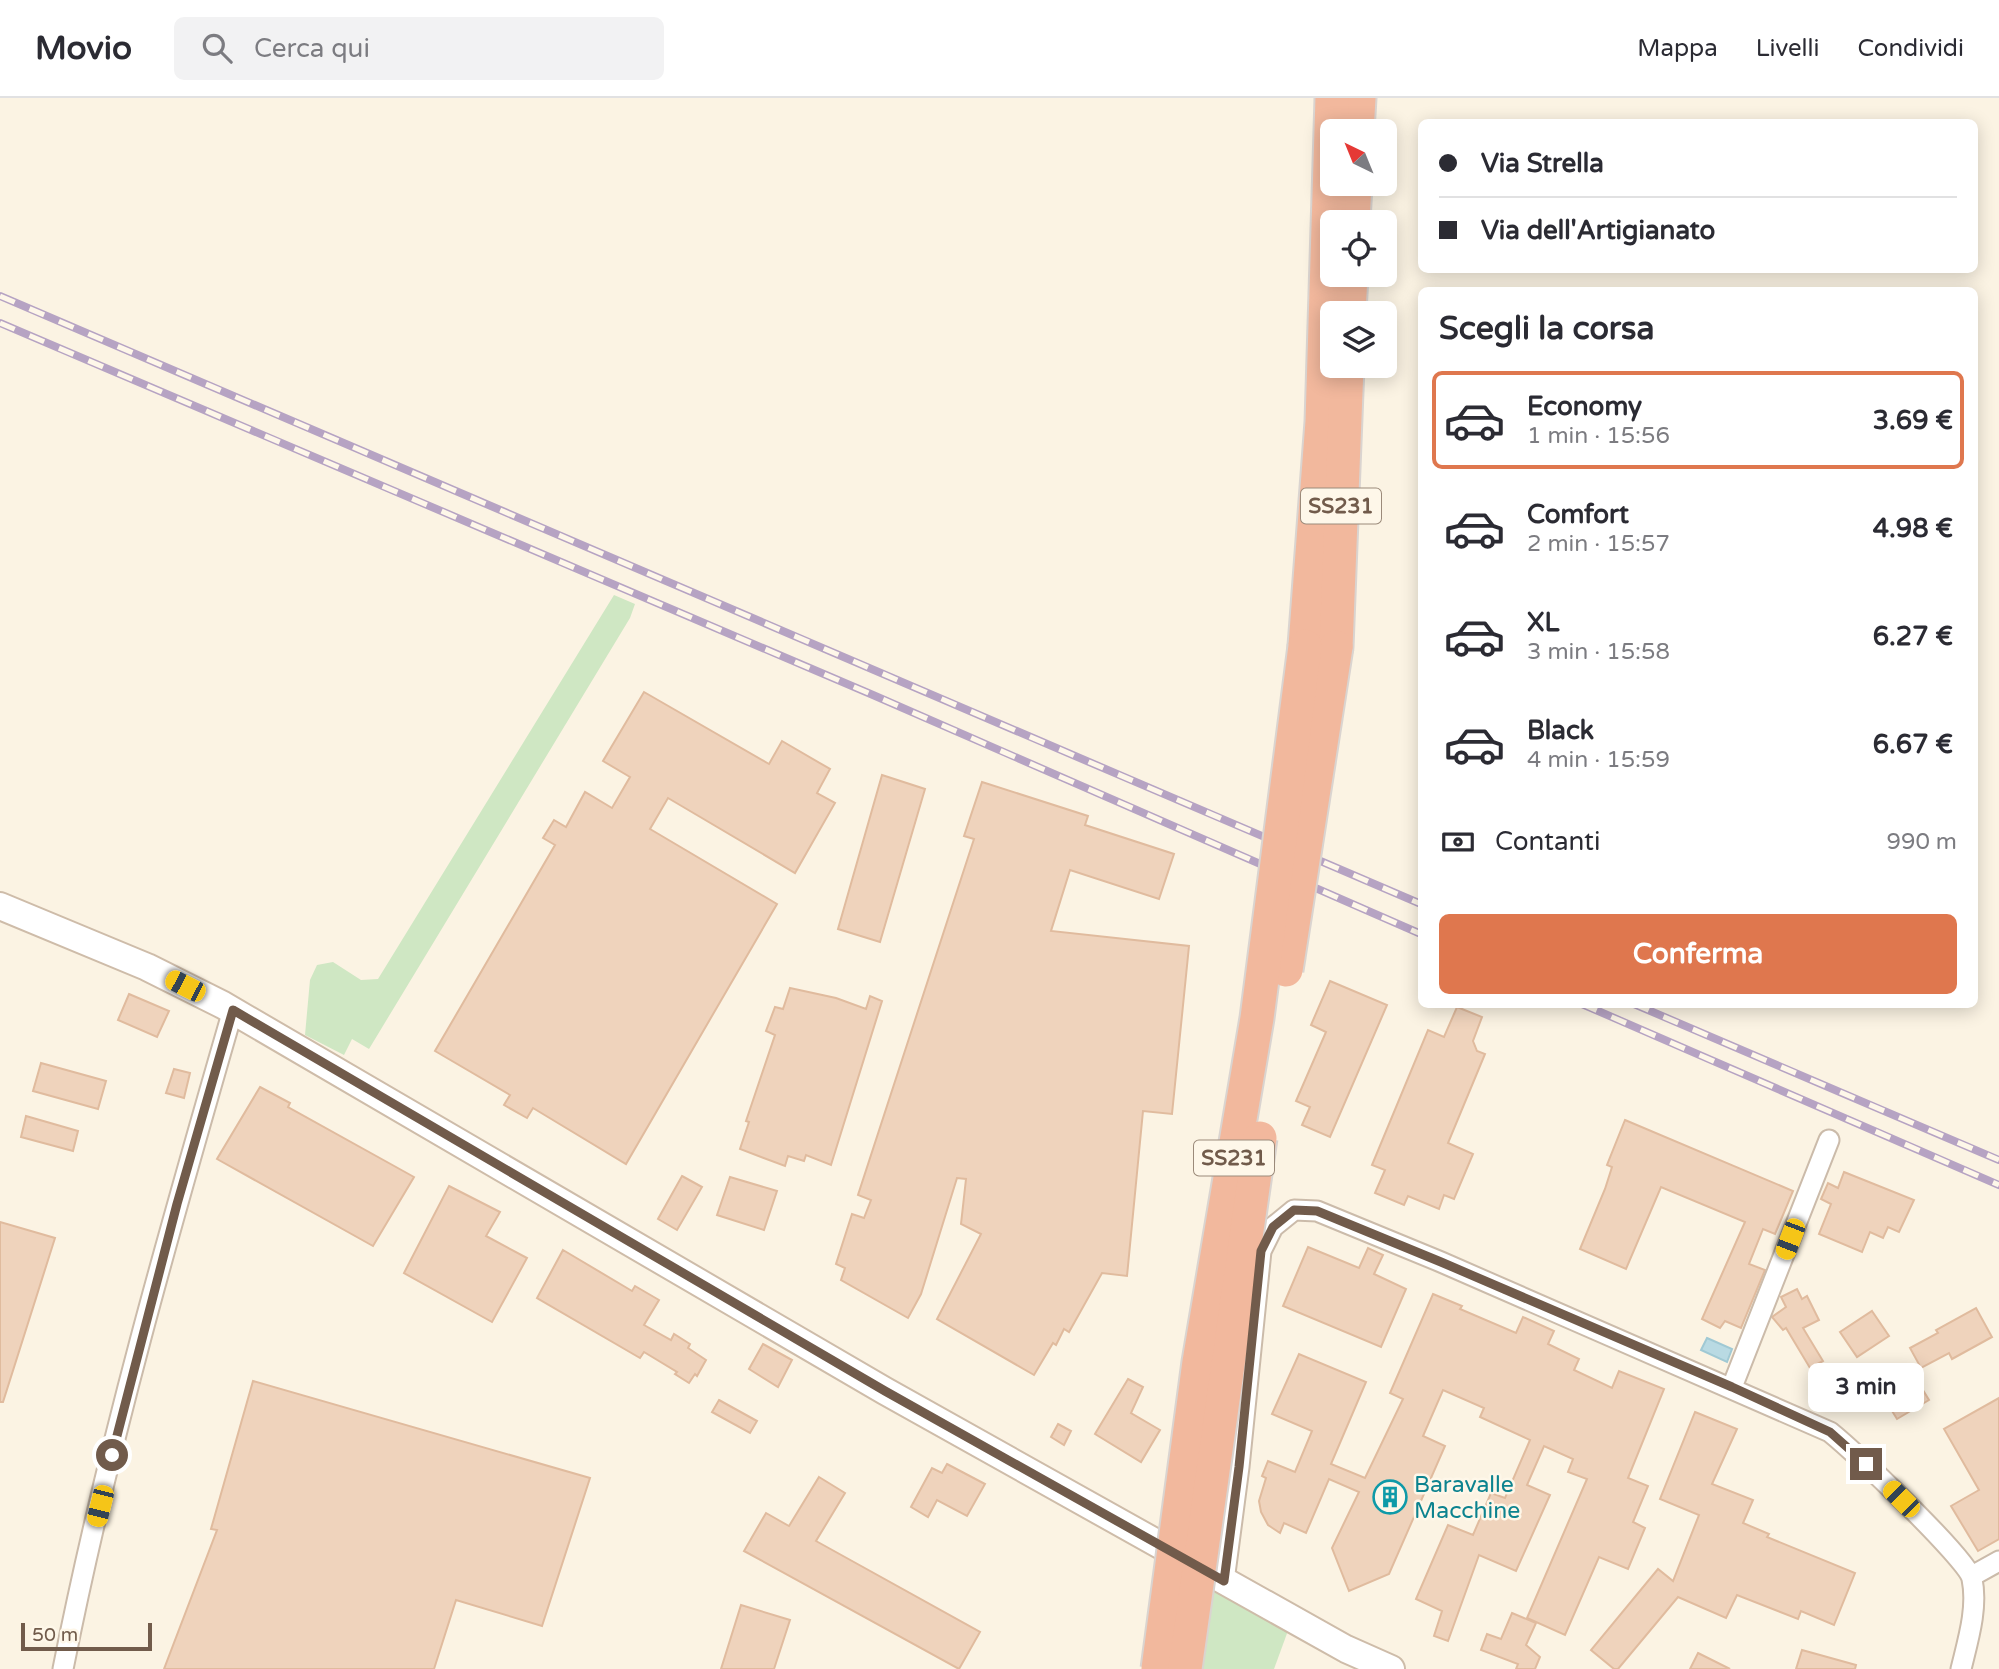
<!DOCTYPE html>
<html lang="it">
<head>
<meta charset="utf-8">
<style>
  :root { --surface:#fff; --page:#f2f2f3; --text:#2b2b33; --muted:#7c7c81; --line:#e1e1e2; --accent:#df774e }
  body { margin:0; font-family:"Varela Round",sans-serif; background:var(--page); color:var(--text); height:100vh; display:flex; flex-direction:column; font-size:26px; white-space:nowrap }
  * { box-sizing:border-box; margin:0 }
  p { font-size:23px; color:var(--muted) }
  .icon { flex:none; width:38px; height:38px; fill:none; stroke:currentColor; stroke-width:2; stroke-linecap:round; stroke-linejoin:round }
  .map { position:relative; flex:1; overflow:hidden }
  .panel { position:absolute; left:1418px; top:189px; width:560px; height:721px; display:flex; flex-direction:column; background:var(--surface); border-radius:10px; box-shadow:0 4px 18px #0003 }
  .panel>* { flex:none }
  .hud { position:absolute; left:1418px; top:21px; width:560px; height:154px; border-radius:10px; box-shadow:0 4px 18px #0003; display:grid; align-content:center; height:154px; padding:0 21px; background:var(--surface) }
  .needle { width:46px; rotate:317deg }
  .controls { position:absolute; left:1320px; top:21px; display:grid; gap:14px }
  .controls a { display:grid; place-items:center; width:77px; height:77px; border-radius:10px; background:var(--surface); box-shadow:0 4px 18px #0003; font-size:35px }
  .scale { position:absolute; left:21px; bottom:18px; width:131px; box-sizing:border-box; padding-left:7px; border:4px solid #715b4b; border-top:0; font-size:19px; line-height:24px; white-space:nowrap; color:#715b4b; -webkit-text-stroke:5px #fef7e9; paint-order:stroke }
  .end { position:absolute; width:32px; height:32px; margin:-16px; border:9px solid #715b4b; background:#fff; box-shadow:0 0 0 4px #fff }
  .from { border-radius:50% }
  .bubble { position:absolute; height:49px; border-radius:10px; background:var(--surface); box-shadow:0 4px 18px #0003; font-size:23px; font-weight:700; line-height:49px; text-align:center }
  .car { position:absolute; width:21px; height:42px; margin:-21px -10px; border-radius:9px; box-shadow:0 0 5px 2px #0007; background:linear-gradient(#f5c518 24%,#345 0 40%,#f5c518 0 76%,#345 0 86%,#f5c518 0) }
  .hud b { display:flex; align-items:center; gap:24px; height:66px; font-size:26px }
  .hud b+b { border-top:2px solid var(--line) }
  .hud i { width:18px; height:18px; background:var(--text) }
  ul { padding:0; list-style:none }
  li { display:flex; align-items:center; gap:21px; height:98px; margin:0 14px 10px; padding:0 7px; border:4px solid transparent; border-radius:10px }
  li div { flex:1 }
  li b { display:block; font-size:26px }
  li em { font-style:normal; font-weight:700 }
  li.active { border-color:var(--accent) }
  li>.icon { width:63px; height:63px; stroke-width:1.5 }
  h2 { padding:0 21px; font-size:32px; line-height:84px }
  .pay { display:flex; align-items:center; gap:18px; height:77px; padding:0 21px; font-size:26px }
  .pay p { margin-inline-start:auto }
  .action { display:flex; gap:14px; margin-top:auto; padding:14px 21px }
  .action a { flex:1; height:80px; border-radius:10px; background:var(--accent); color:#fff; font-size:28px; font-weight:700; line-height:80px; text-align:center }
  header { display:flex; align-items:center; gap:42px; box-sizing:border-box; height:98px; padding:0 35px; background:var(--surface); border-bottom:2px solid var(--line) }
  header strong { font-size:33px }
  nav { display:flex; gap:38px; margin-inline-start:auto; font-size:24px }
  .search { width:490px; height:63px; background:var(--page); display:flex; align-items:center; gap:18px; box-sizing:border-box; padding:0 24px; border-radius:10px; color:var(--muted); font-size:26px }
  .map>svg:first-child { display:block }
  .green { fill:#cfe7c3 }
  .water { fill:#b9dae3; stroke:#a0c9d4; stroke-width:2 }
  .building { fill:#efd3bc; stroke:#e0bb9e; stroke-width:2 }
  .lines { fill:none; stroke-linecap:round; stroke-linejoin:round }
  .street-casing { stroke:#cbbbaa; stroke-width:23 }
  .secondary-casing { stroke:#cebca9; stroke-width:30 }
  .highway-casing { stroke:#dad4d0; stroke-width:37 }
  .street { stroke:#fff; stroke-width:19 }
  .secondary { stroke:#fff; stroke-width:26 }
  .highway { stroke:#f2b89d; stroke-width:33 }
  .rail-casing { stroke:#b6a3c3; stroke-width:8 }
  .rail { stroke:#fef7e9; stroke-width:5; stroke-dasharray:16; stroke-linecap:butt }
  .highway-bridge-casing { stroke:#dad4d0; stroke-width:37; stroke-linecap:butt }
  .highway-bridge { stroke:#f2b89d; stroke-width:33 }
  .route { stroke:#715b4b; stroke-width:9 }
  .labels { text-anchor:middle; stroke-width:5; stroke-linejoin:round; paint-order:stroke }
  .shield { fill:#fef7e9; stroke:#9b8a7a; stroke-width:2 }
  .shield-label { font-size:21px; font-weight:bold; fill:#715b4b }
  .culture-label { font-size:23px; fill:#0d838f; stroke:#fef7e9; text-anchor:start }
</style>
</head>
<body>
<header>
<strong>Movio</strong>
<div class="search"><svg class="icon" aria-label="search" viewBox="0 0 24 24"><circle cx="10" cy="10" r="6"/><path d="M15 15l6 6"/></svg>Cerca qui</div>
<nav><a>Mappa</a><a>Livelli</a><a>Condividi</a></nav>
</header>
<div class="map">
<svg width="1999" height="1571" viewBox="0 0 1999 1571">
  <rect width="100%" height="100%" fill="#fbf3e3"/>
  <g class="green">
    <polygon points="614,497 635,506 630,520 369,951 352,941 344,957 305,937 310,882 317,867 333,864 361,882 378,881"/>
    <polygon points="1209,1488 1289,1530 1274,1571 1199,1571"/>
  </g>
  <polygon class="water" points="1707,1240 1732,1251 1727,1264 1701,1252"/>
  <g class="building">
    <polygon points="644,594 769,666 782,643 830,671 817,695 835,705 795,775 668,700 650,731 777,806 626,1066 533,1010 527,1020 504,1007 510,997 435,953 555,747 543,740 554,722 566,729 585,694 612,710 630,679 603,663"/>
    <polygon points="882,677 925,691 880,844 838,831"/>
    <polygon points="982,684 1088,718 1085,727 1174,756 1159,801 1070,772 1051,833 1189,848 1172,1016 1143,1013 1127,1178 1102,1175 1069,1234 1064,1231 1056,1247 1053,1245 1034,1277 937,1221 981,1136 961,1126 966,1081 957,1080 921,1196 908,1220 841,1182 845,1170 836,1166 852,1116 864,1120 871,1102 858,1097 974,741 964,738"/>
    <polygon points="1330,883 1387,907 1330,1039 1302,1027 1310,1009 1296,1003 1326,934 1311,927"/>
    <polygon points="790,890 836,900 866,911 870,898 882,903 831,1067 806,1057 804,1063 788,1058 785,1068 740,1051 749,1024 746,1023 775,937 766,933 775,909 783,911"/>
    <polygon points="129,896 169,913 157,939 118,922"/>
    <polygon points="1457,909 1482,919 1473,943 1477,953 1485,956 1448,1045 1473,1056 1454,1101 1444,1097 1439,1111 1408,1098 1404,1107 1375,1095 1385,1072 1372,1067 1428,932 1444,939"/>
    <polygon points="41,965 106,983 98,1011 33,993"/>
    <polygon points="174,971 190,975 184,1000 166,995"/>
    <polygon points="260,989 290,1005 288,1009 414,1079 373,1148 217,1061"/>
    <polygon points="26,1018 78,1033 73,1053 21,1039"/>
    <polygon points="1625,1022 1793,1093 1775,1136 1763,1131 1749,1166 1765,1172 1741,1230 1725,1223 1720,1230 1702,1221 1745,1124 1661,1089 1626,1171 1580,1151 1605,1091 1612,1069 1607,1067"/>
    <polygon points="1844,1074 1914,1102 1899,1134 1888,1129 1883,1140 1870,1134 1862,1154 1819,1136 1831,1106 1821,1101 1828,1085 1838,1090"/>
    <polygon points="682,1078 702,1089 677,1132 658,1121"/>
    <polygon points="730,1079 777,1093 764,1132 717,1117"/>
    <polygon points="449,1088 500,1114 486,1138 527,1160 492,1224 404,1175"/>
    <polygon points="0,1124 55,1140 3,1304 0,1304"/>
    <polygon points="1308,1149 1359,1170 1368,1150 1383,1157 1374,1176 1406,1191 1381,1249 1283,1208"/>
    <polygon points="563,1152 632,1193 635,1188 659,1202 644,1227 671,1242 674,1236 690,1246 688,1250 706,1262 697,1278 695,1276 689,1285 675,1276 677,1274 644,1254 640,1260 537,1200"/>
    <polygon points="1797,1191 1802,1201 1807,1198 1819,1222 1803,1230 1823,1263 1810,1270 1786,1230 1783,1232 1772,1219 1786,1209 1781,1199"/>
    <polygon points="1433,1196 1462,1208 1460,1211 1516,1235 1523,1219 1554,1233 1548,1246 1579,1261 1574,1272 1612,1290 1619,1273 1664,1291 1628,1380 1648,1388 1633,1424 1645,1430 1628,1471 1599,1459 1565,1537 1527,1520 1587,1381 1568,1374 1573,1361 1544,1348 1527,1387 1550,1397 1516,1473 1479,1457 1448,1543 1434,1538 1442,1513 1416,1501 1448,1427 1473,1437 1491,1395 1505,1400 1530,1342 1480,1319 1484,1310 1443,1292 1423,1338 1445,1348 1389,1476 1349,1493 1332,1450 1359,1394 1329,1381 1306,1435 1284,1425 1280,1435 1268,1427 1261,1414 1259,1403 1266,1380 1262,1378 1268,1363 1295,1374 1312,1333 1272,1316 1299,1256 1366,1284 1331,1366 1365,1380 1403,1301 1390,1295"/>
    <polygon points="1976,1210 1992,1239 1952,1261 1949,1255 1921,1270 1910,1250 1938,1235 1936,1232"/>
    <polygon points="1872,1213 1889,1238 1857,1259 1840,1234"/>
    <polygon points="763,1246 792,1262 778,1289 749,1271"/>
    <polygon points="1913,1276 1929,1302 1897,1321 1881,1295"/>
    <polygon points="1128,1281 1143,1289 1131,1315 1160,1332 1141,1364 1095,1336"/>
    <polygon points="253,1283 590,1380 542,1528 456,1502 434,1571 164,1571 217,1432 211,1431"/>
    <polygon points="1999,1300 1999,1441 1978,1453 1951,1408 1979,1392 1944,1331"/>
    <polygon points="719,1302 757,1323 750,1335 712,1314"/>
    <polygon points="1695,1314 1737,1331 1712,1386 1753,1402 1743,1425 1769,1436 1767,1439 1855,1475 1834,1527 1801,1513 1798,1521 1737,1497 1726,1520 1678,1499 1618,1571 1614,1571 1591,1552 1658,1471 1673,1483 1699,1417 1660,1401"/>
    <polygon points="1058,1326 1071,1333 1064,1347 1051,1339"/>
    <polygon points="947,1366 985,1386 967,1418 937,1402 928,1419 911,1409 932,1370 942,1375"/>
    <polygon points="819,1379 845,1395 816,1443 980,1534 959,1571 744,1453 766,1415 789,1428"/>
    <polygon points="741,1507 790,1522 774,1571 721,1571"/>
    <polygon points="1512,1515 1536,1525 1526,1547 1540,1559 1535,1571 1516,1571 1518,1566 1481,1552 1487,1536 1501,1541"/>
    <polygon points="1802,1552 1856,1567 1855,1571 1796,1571"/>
    <polygon points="1698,1555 1730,1571 1690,1571"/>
  </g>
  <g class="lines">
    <defs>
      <g id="street">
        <polyline points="1732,1289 1829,1042"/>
        <polyline points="1972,1478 1999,1463"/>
        <path d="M1224,1483l15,-114 22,-216 12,-24 21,-17 23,1 124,51 389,170c21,17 138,127 142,147 6,29 -4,61 -11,90"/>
        <path d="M63,1571c44,-222 107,-441 170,-659"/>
      </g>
      <polyline id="secondary" points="0,808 147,869 223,907 885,1293 1346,1551 1391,1571"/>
      <g id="highway">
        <polyline points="1357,33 1359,0"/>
        <polyline points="1353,124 1355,86"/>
        <polyline points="1349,215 1351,177"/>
        <polyline points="1305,548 1322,324 1332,0"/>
        <polyline points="1336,549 1347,268"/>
      </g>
    </defs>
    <use href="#street" class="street-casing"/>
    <use href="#secondary" class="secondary-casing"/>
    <use href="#highway" class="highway-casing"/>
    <use href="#street" class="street"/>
    <use href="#secondary" class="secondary"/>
    <use href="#highway" class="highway"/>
    <defs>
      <g id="rail">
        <polyline points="0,198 1421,806"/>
        <polyline points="0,225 873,597 1421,836"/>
        <polyline points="1582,906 1999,1087"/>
        <polyline points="1634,906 1999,1062"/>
      </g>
    </defs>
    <use href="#rail" class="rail-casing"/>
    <use href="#rail" class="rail"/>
    <defs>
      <g id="highway-bridge">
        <polyline points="1286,872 1336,549"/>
        <polyline points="1158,1571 1199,1264 1257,920 1305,548"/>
        <polyline points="1185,1571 1260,1040"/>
      </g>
    </defs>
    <use href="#highway-bridge" class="highway-bridge-casing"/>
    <use href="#highway-bridge" class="highway-bridge"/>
  </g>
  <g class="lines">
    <polyline class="route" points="112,1357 177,1106 233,912 885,1293 1224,1483 1239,1369 1261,1153 1273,1129 1294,1112 1317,1113 1441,1164 1732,1289 1830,1334 1866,1366"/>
  </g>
  <defs>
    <symbol id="building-ring" viewBox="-11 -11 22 22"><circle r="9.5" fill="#fef7e9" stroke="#0f9aa8" stroke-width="1.5"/><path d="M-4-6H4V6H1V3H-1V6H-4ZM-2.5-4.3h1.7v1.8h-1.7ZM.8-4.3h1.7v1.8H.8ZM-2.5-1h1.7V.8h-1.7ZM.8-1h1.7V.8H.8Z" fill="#0f9aa8"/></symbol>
  </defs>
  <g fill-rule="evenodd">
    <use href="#building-ring" x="1371" y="1380" width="38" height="38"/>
  </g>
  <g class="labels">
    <g class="shield">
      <rect x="1301" y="390.5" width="80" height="35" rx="5"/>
      <rect x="1194" y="1042.5" width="80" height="35" rx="5"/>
    </g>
    <g class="shield-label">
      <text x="1341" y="415">SS231</text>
      <text x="1234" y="1067">SS231</text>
    </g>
    <g class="culture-label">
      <text x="1414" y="1394">Baravalle<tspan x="1414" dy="26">Macchine</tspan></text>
    </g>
  </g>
</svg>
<div class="controls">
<a><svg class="needle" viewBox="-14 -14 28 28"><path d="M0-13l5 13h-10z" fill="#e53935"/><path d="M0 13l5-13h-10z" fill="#7c7c81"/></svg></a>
<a><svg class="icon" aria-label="locate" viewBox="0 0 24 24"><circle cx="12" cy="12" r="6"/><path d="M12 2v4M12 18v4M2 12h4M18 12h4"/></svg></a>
<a><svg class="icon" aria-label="layers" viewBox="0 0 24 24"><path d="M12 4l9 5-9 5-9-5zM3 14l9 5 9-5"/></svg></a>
</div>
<div class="scale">50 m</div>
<i class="end from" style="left:112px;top:1357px"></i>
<i class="end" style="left:1866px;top:1366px"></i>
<div class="bubble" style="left:1808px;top:1265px;width:116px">3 min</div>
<i class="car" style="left:185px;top:888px;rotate:297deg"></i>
<i class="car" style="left:1790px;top:1141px;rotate:201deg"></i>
<i class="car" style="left:1901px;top:1401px;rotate:315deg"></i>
<i class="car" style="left:100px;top:1408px;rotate:194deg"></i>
<div class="hud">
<b><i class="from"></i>Via Strella</b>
<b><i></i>Via dell'Artigianato</b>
</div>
<section class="panel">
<h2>Scegli la corsa</h2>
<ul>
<li class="active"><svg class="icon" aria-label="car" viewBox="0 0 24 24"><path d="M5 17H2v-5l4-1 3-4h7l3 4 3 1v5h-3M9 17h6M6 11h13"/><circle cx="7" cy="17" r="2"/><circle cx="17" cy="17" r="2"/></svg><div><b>Economy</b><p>1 min · 15:56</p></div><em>3.69 €</em></li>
<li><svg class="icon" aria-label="car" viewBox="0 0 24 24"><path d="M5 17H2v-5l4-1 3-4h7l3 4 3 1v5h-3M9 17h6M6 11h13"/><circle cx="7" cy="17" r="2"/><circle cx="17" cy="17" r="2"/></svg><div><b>Comfort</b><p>2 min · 15:57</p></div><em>4.98 €</em></li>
<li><svg class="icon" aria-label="car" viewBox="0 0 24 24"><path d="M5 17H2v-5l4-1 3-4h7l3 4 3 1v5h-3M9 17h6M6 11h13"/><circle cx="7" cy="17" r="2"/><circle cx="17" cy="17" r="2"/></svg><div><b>XL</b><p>3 min · 15:58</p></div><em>6.27 €</em></li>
<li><svg class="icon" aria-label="car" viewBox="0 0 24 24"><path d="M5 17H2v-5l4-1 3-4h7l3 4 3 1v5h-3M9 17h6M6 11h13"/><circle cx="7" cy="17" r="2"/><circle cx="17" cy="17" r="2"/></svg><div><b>Black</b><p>4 min · 15:59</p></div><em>6.67 €</em></li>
</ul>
<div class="pay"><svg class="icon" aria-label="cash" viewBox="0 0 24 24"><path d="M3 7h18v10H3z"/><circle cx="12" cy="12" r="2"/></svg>Contanti<p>990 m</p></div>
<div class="action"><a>Conferma</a></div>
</section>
</div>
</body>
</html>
